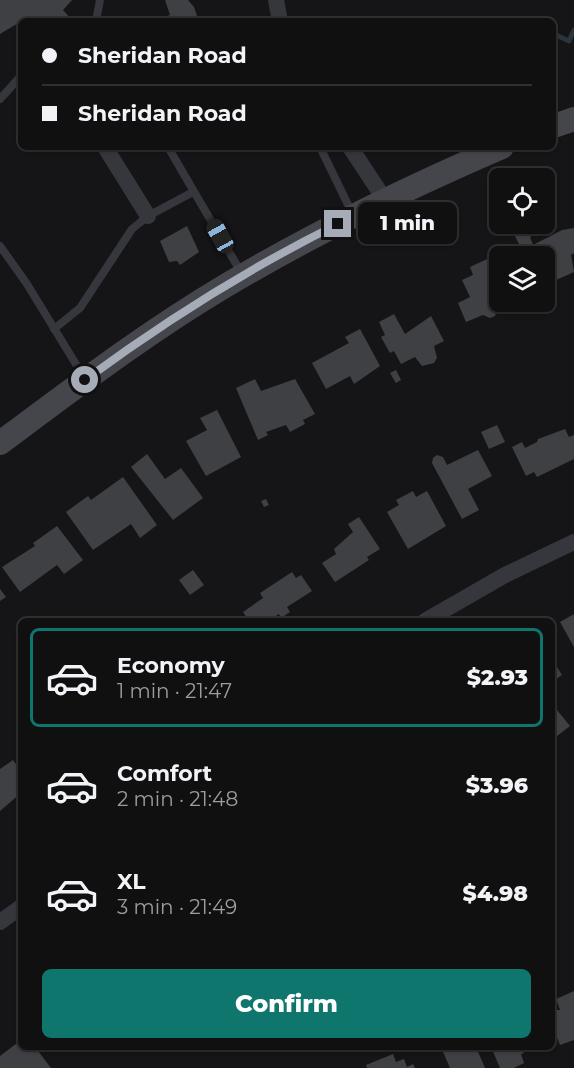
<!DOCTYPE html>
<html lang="en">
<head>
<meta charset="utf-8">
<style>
  :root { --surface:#101011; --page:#19191a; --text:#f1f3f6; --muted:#9c9d9f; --line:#303031; --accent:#0f766e }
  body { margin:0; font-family:Montserrat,sans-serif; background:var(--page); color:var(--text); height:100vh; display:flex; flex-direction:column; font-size:22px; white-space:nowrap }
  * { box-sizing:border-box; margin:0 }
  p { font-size:20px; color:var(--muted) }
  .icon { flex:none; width:33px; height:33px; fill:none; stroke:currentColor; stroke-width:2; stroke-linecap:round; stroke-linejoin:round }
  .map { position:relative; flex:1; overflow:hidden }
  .details { position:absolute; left:18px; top:618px; width:537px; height:432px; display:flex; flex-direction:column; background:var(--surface); border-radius:9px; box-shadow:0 2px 4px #0004,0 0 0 2px var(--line) }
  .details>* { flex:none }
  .hud { position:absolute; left:18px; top:18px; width:538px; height:132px; border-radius:9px; box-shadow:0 2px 4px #0004,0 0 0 2px var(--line); display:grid; align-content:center; height:132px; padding:0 24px; background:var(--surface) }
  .buttons { position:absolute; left:489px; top:168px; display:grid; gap:12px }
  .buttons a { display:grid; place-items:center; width:66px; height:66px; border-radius:9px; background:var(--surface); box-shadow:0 2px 4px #0004,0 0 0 2px var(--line); font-size:30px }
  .end { position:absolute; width:27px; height:27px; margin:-14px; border:8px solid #a6acb7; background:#111; box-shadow:0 0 0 3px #111 }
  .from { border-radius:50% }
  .bubble { position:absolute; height:42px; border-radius:9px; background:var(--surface); box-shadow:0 2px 4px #0004,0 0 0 2px var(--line); font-size:20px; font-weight:800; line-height:42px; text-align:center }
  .car { position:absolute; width:18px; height:36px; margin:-18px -9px; border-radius:8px; box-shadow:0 0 4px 2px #0007; background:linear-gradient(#222 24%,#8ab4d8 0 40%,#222 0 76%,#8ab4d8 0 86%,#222 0) }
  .hud b { display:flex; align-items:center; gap:21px; height:57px; font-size:22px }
  .hud b+b { border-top:2px solid var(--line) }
  .hud i { width:15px; height:15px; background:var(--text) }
  ul { padding:10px 0 0; list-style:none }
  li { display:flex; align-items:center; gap:18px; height:99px; margin:0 12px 9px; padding:0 12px; border:3px solid transparent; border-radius:9px }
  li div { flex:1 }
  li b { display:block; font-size:22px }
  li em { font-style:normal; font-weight:800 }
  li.active { border-color:var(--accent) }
  li>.icon { width:54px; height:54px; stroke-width:1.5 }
  .cta { display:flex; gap:12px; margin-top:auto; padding:12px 24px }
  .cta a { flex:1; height:69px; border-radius:9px; background:var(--accent); color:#fff; font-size:24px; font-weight:800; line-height:69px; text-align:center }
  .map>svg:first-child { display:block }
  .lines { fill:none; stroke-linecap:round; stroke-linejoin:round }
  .stream { stroke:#2b343b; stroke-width:5 }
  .building { fill:#3f4044 }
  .lane { stroke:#36373c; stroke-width:8 }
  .street { stroke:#36373c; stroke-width:16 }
  .secondary { stroke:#44464c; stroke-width:24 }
  .route { stroke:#a6acb7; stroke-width:8 }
</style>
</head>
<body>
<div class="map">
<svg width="574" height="1068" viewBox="0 0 574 1068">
  <rect width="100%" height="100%" fill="#151517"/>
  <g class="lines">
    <polyline class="stream" points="554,34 569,41 574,30"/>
  </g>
  <g class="building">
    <polygon points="0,0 72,0 63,10 73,21 54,21 52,18 36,21 25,19 0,34"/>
    <polygon points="165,0 188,0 194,7 197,16 193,18 194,21 168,21 167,16 170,15"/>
    <polygon points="509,224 532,224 535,235 530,237 533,245 562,230 574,228 574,253 571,255 574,272 556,280 554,285 544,287 544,256 525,256"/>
    <polygon points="187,226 199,252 180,265 177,261 169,262 160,241"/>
    <polygon points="487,259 490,267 500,263 500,297 490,301 497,309 495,316 490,318 483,315 466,322 458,303 470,297 462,280 473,275 470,267"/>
    <polygon points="394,314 405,334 431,316 444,341 434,346 437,358 434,363 422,366 415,357 401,364 394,351 390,353 381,337 385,335 379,322"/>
    <polygon points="360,329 380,366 354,384 350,376 326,389 312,363 349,343 345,337"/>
    <polygon points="396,370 401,380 396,383 390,373"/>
    <polygon points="255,379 261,391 295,379 315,414 303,420 305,424 290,432 286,425 266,432 268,435 258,440 236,388"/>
    <polygon points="217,410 241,457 206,476 186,441 207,430 200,418"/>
    <polygon points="497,425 505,442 489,449 481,432"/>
    <polygon points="565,429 569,437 574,435 574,459 537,477 534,472 526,476 512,447 522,442 525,448 537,442 538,439"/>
    <polygon points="478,450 492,476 468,489 479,510 462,519 432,463 433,458 437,455 443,457 447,465"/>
    <polygon points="147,454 165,479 181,468 203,498 173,520 131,467"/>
    <polygon points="123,477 157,525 140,538 131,524 93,550 66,512 88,496 91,500"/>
    <polygon points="413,491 416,497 427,491 446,526 408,549 387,512 399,505 396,500"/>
    <polygon points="266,499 269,505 264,507 261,501"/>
    <polygon points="359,517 380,549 367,557 369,560 335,582 322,563 336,554 334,549 353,532 348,524"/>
    <polygon points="57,526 83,560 64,574 57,565 20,592 2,567 35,546 33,543"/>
    <polygon points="193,570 204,585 190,595 179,580"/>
    <polygon points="292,572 296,578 301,575 312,591 287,607 290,612 281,618 279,614 268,621 249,621 243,612 263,598 260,593"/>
    <polygon points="0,589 6,597 0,601"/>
    <polygon points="574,614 574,647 560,622"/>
    <polygon points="552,659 562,675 552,682"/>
    <polygon points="557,710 570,726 552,740 552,714"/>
    <polygon points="13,760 21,771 21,793 0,811 0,769"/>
    <polygon points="574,991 574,1040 560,1045 552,1025 552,1010 560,1010 556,999"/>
    <polygon points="21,1040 21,1047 35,1047 51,1068 0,1068 0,1056"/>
    <polygon points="441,1047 476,1047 485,1068 450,1068"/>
    <polygon points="491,1047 523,1047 524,1053 521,1054 524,1063 514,1068 500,1068"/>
    <polygon points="393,1054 396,1062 404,1059 407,1067 413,1064 415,1068 367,1068 366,1065"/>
  </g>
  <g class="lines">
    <g class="lane">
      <polyline points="96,21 100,0"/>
      <polyline points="0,99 21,76"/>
      <polyline points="168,147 242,274"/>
      <polyline points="320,147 353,215"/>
      <polyline points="0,246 27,284 85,379"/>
      <polyline points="54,329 80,308 132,229 148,216 193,192"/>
    </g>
    <g class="street">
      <polyline points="276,0 280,21"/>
      <polyline points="105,147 148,216"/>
      <polyline points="350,147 385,200"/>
      <polyline points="425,621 505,575 574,542"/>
      <polyline points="0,922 21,907"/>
    </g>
    <g class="secondary">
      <polyline points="554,126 574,119"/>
      <path d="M0,443c74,-55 146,-110 225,-157 89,-53 182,-98 277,-139"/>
    </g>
  </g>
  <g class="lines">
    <path class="route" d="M85,380c80,-59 164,-112 253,-156"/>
  </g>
</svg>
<div class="buttons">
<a><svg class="icon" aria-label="locate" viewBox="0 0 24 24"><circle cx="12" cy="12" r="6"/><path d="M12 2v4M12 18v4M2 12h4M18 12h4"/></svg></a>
<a><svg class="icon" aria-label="layers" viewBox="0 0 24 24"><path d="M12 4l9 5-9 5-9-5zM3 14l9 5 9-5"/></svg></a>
</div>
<i class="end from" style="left:85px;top:380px"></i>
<i class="end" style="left:338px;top:224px"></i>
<div class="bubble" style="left:358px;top:202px;width:99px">1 min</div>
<i class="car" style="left:220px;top:236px;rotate:331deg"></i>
<div class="hud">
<b><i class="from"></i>Sheridan Road</b>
<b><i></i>Sheridan Road</b>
</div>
<section class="details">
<ul>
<li class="active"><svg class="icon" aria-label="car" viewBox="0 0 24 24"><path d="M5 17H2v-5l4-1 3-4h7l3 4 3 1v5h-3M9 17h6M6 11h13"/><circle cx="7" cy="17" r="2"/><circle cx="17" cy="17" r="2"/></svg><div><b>Economy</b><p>1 min · 21:47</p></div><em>$2.93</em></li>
<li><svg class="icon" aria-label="car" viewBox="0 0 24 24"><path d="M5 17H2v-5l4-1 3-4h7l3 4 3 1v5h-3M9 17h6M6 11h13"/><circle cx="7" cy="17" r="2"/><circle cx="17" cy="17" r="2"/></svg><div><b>Comfort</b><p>2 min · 21:48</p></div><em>$3.96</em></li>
<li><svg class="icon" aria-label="car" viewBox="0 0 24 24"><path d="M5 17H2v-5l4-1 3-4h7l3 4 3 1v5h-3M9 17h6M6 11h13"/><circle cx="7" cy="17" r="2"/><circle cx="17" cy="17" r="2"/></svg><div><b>XL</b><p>3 min · 21:49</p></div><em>$4.98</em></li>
</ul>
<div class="cta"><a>Confirm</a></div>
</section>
</div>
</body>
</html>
